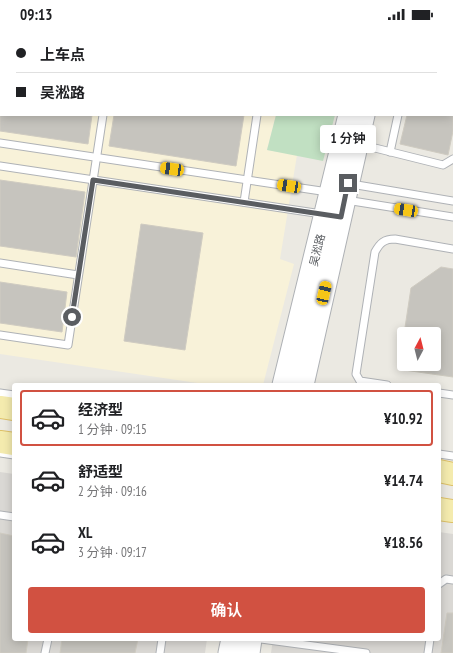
<!DOCTYPE html>
<html lang="zh">
<head>
<meta charset="utf-8">
<style>
  :root { --surface:#fff; --page:#f2f2f2; --text:#202124; --muted:#757577; --line:#e0e0e0; --accent:#d15141 }
  body { margin:0; font-family:"PT Sans Narrow","Noto Sans SC",sans-serif; background:var(--page); color:var(--text); height:100vh; display:flex; flex-direction:column; font-size:15px; white-space:nowrap }
  * { box-sizing:border-box; margin:0 }
  p { font-size:13px; color:var(--muted) }
  .icon { flex:none; width:22px; height:22px; fill:none; stroke:currentColor; stroke-width:2; stroke-linecap:round; stroke-linejoin:round }
  .map { position:relative; flex:1; overflow:hidden }
  .panel { position:absolute; left:12px; top:355px; width:429px; height:258px; display:flex; flex-direction:column; background:var(--surface); border-radius:4px; box-shadow:0 2px 10px #0003 }
  .panel>* { flex:none }
  .guide { position:absolute; left:0px; top:0px; width:453px; height:88px; box-shadow:0 2px 10px #0003; display:grid; align-content:center; height:88px; padding:0 16px; background:var(--surface) }
  .needle { width:26px; rotate:7deg }
  .tools { position:absolute; left:397px; top:299px; display:grid; gap:8px }
  .tools a { display:grid; place-items:center; width:44px; height:44px; border-radius:4px; background:var(--surface); box-shadow:0 2px 10px #0003; font-size:20px }
  .end { position:absolute; width:18px; height:18px; margin:-9px; border:5px solid #5a5d61; background:#fff; box-shadow:0 0 0 2px #fff }
  .from { border-radius:50% }
  .bubble { position:absolute; height:28px; border-radius:4px; background:var(--surface); box-shadow:0 2px 10px #0003; font-size:13px; font-weight:600; line-height:28px; text-align:center }
  .car { position:absolute; width:12px; height:24px; margin:-12px -6px; border-radius:5px; box-shadow:0 0 3px 1px #0007; background:linear-gradient(#f5c518 24%,#345 0 40%,#f5c518 0 76%,#345 0 86%,#f5c518 0) }
  .guide b { display:flex; align-items:center; gap:14px; height:38px; font-size:15px }
  .guide b+b { border-top:1px solid var(--line) }
  .guide i { width:10px; height:10px; background:var(--text) }
  ul { padding:7px 0 0; list-style:none }
  li { display:flex; align-items:center; gap:12px; height:56px; margin:0 8px 6px; padding:0 8px; border:2px solid transparent; border-radius:4px }
  li div { flex:1 }
  li b { display:block; font-size:15px }
  li em { font-style:normal; font-weight:600 }
  li.current { border-color:var(--accent) }
  li>.icon { width:36px; height:36px; stroke-width:1.5 }
  .button { display:flex; gap:8px; margin-top:auto; padding:8px 16px }
  .button a { flex:1; height:46px; border-radius:4px; background:var(--accent); color:#fff; font-size:16px; font-weight:600; line-height:46px; text-align:center }
  .status { display:flex; justify-content:space-between; align-items:center; height:28px; padding:0 20px; background:var(--surface); direction:ltr }
  .status svg { height:11px; fill:currentColor }
  .map>svg:first-child { display:block }
  .commercial { fill:#f8f2d9 }
  .industrial { fill:#dad8d4 }
  .green { fill:#c1e0c2 }
  .building { fill:#c6c4be; stroke:#cfcbc1 }
  .lines { fill:none; stroke-linecap:round; stroke-linejoin:round }
  .service-casing { stroke:#afb2b6; stroke-width:9 }
  .secondary-casing { stroke:#aeb1b5; stroke-width:23 }
  .primary-casing { stroke:#dec168; stroke-width:24 }
  .service { stroke:#fff; stroke-width:7 }
  .secondary { stroke:#fff; stroke-width:21 }
  .primary { stroke:#f4ebae; stroke-width:22 }
  .route { stroke:#5a5d61; stroke-width:5 }
  .labels { text-anchor:middle; stroke-width:3.5; stroke-linejoin:round; paint-order:stroke }
  .street-label { font-size:11px; fill:#5a5d61; stroke:#fff }
</style>
</head>
<body>
<div class="status"><b>09:13</b><svg viewBox="0 0 49 12"><path d="M0 12V9h3v3zM5 12V6h3v6zM10 12V3h3v9zM15 12V0h3v12zM26 1h20v11H26zM47 4h2v5h-2z"/></svg></div>
<div class="map">
<svg width="453" height="625" viewBox="0 0 453 625">
  <rect width="100%" height="100%" fill="#ebe9e2"/>
  <polygon class="commercial" points="0,0 296,0 1,1 1,87 276,87 267,122 297,127 280,231 294,236 263,357 211,357 0,326"/>
  <g class="industrial">
    <polygon points="0,444 14,446 14,611 207,611 205,625 0,625"/>
    <polygon points="439,504 453,506 453,625 271,625 273,611 439,611"/>
  </g>
  <polygon class="green" points="276,87 335,87 323,133 267,122"/>
  <g class="building">
    <polygon points="0,87 92,87 88,116 0,103"/>
    <polygon points="114,87 244,87 236,138 109,118"/>
    <polygon points="407,87 453,87 453,103 448,127 400,116"/>
    <polygon points="0,152 85,164 76,229 0,218"/>
    <polygon points="141,196 203,205 185,322 124,313"/>
    <polygon points="441,239 453,241 453,349 404,342 404,336 434,336 434,306 404,306 411,260"/>
    <polygon points="0,254 67,264 62,304 0,295"/>
    <polygon points="0,505 14,508 14,611 28,611 26,625 0,625"/>
    <polygon points="447,585 453,585 453,625 441,625"/>
    <polygon points="62,611 138,611 135,625 60,625"/>
  </g>
  <g class="lines">
    <defs>
      <g id="service">
        <polyline points="116,1 116,0"/>
        <polyline points="270,1 270,0"/>
        <polyline points="418,1 418,0"/>
        <polyline points="0,115 328,164"/>
        <polyline points="359,116 443,137 453,131"/>
        <polyline points="390,124 398,87"/>
        <polyline points="0,138 322,186"/>
        <polyline points="351,156 453,173"/>
        <polyline points="346,172 453,189"/>
        <polyline points="244,174 257,87"/>
        <polyline points="0,235 78,247"/>
        <polyline points="0,307 68,317 103,87"/>
        <path d="M387,357l-27,-4 -4,-7 19,-122c5,-9 9,-13 20,-13l58,10"/>
        <polyline points="0,365 14,367"/>
        <polyline points="439,365 453,367"/>
        <polyline points="0,425 14,427"/>
        <polyline points="439,426 453,428"/>
        <polyline points="0,487 14,489"/>
        <polyline points="439,556 446,551 453,552"/>
        <polyline points="261,611 366,625"/>
        <polyline points="45,625 48,611"/>
        <polyline points="160,625 162,611"/>
        <polyline points="428,625 430,611"/>
      </g>
      <g id="secondary">
        <polyline points="370,1 370,0"/>
        <polyline points="385,1 385,0"/>
        <polyline points="283,357 349,87"/>
        <polyline points="303,357 364,87"/>
        <polyline points="229,625 232,611"/>
        <polyline points="249,625 251,611"/>
      </g>
      <g id="primary">
        <polyline points="0,379 14,381"/>
        <polyline points="0,414 14,416"/>
        <polyline points="439,443 453,446"/>
        <polyline points="439,481 453,483"/>
      </g>
    </defs>
    <use href="#service" class="service-casing"/>
    <use href="#secondary" class="secondary-casing"/>
    <use href="#primary" class="primary-casing"/>
    <use href="#service" class="service"/>
    <use href="#secondary" class="secondary"/>
    <use href="#primary" class="primary"/>
  </g>
  <g class="lines">
    <polyline class="route" points="72,289 93,152 341,189 348,155"/>
  </g>
  <g class="labels">
    <g class="street-label">
      <text transform="translate(317 222) rotate(-76)" y="4">吴淞路</text>
    </g>
  </g>
</svg>
<div class="tools">
<a><svg class="needle" viewBox="-14 -14 28 28"><path d="M0-13l5 13h-10z" fill="#e53935"/><path d="M0 13l5-13h-10z" fill="#757577"/></svg></a>
</div>
<i class="end from" style="left:72px;top:289px"></i>
<i class="end" style="left:348px;top:155px"></i>
<div class="bubble" style="left:320px;top:97px;width:56px">1 分钟</div>
<i class="car" style="left:172px;top:141px;rotate:278deg"></i>
<i class="car" style="left:289px;top:158px;rotate:279deg"></i>
<i class="car" style="left:406px;top:182px;rotate:279deg"></i>
<i class="car" style="left:324px;top:265px;rotate:13deg"></i>
<div class="guide">
<b><i class="from"></i>上车点</b>
<b><i></i>吴淞路</b>
</div>
<section class="panel">
<ul>
<li class="current"><svg class="icon" aria-label="car" viewBox="0 0 24 24"><path d="M5 17H2v-5l4-1 3-4h7l3 4 3 1v5h-3M9 17h6M6 11h13"/><circle cx="7" cy="17" r="2"/><circle cx="17" cy="17" r="2"/></svg><div><b>经济型</b><p>1 分钟 · 09:15</p></div><em>¥10.92</em></li>
<li><svg class="icon" aria-label="car" viewBox="0 0 24 24"><path d="M5 17H2v-5l4-1 3-4h7l3 4 3 1v5h-3M9 17h6M6 11h13"/><circle cx="7" cy="17" r="2"/><circle cx="17" cy="17" r="2"/></svg><div><b>舒适型</b><p>2 分钟 · 09:16</p></div><em>¥14.74</em></li>
<li><svg class="icon" aria-label="car" viewBox="0 0 24 24"><path d="M5 17H2v-5l4-1 3-4h7l3 4 3 1v5h-3M9 17h6M6 11h13"/><circle cx="7" cy="17" r="2"/><circle cx="17" cy="17" r="2"/></svg><div><b>XL</b><p>3 分钟 · 09:17</p></div><em>¥18.56</em></li>
</ul>
<div class="button"><a>确认</a></div>
</section>
</div>
</body>
</html>
